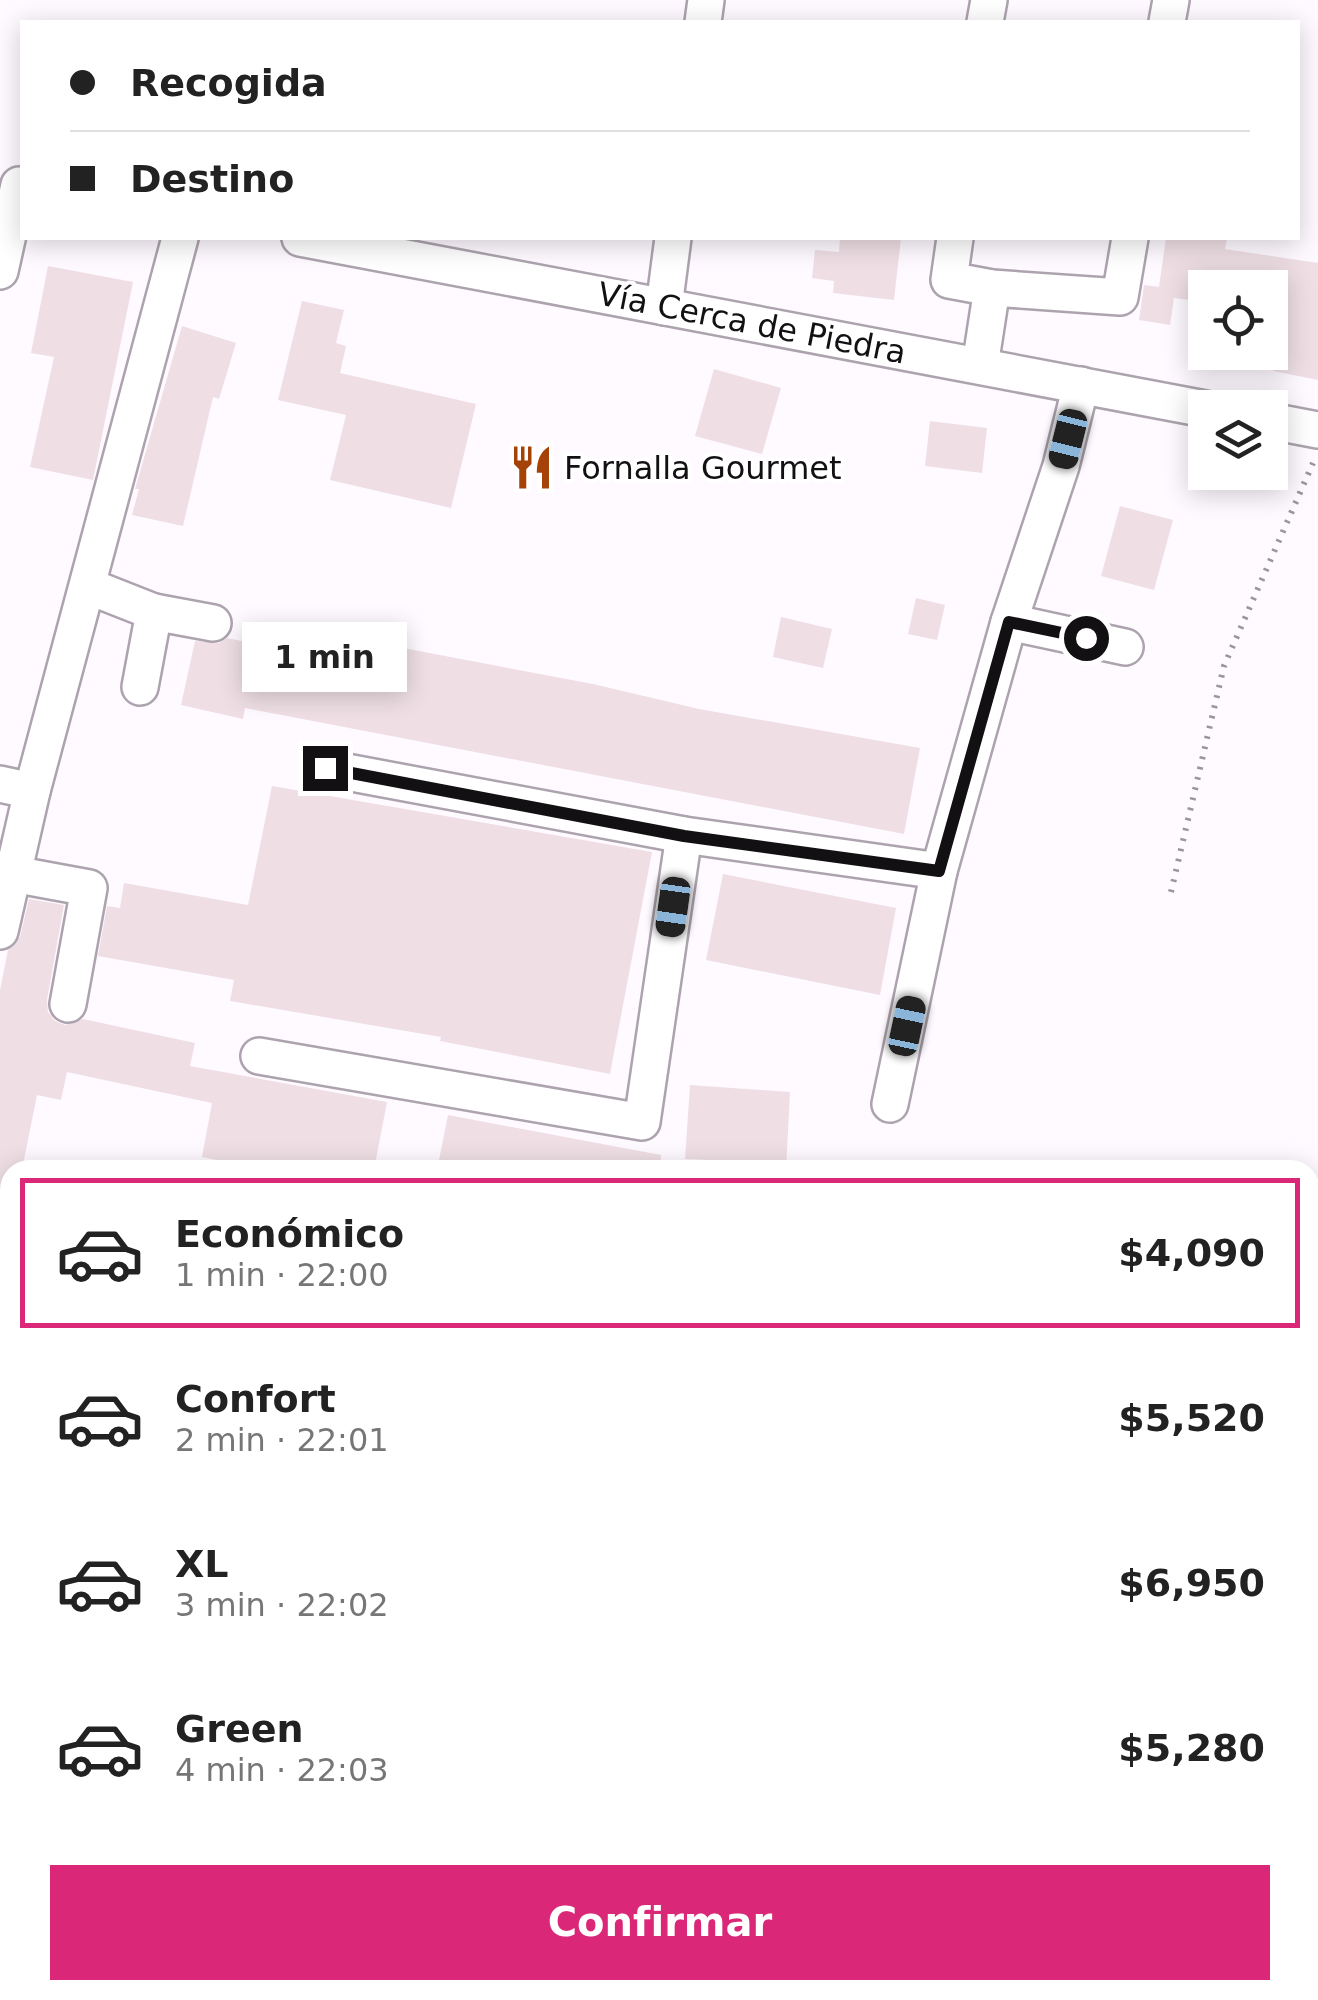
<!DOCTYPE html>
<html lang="es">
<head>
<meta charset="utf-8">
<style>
  :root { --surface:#fff; --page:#f6f6f6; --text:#222; --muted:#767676; --line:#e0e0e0; --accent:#db2777 }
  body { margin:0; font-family:"DejaVu Sans",sans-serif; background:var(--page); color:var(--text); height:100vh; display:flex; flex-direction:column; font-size:38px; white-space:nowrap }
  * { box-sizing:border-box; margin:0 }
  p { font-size:32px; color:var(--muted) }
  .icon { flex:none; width:55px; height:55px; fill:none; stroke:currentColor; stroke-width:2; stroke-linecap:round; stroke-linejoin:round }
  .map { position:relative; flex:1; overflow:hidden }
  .sheet { position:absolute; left:0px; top:1160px; width:1320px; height:840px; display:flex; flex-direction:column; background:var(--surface); border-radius:30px 30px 0 0; box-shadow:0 5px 25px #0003 }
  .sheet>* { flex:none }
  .top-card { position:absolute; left:20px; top:20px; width:1280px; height:220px; border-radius:0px; box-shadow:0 5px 25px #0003; display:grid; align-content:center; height:220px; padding:0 50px; background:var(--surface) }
  .tools { position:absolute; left:1188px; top:270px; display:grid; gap:20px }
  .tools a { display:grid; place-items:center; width:100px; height:100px; border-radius:0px; background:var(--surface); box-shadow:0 5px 25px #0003; font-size:50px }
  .end { position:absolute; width:45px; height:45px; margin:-22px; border:12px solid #131014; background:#fff; box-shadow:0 0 0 5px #fff }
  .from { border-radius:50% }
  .bubble { position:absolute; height:70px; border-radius:0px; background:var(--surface); box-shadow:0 5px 25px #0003; font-size:32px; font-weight:600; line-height:70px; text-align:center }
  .car { position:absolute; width:30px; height:60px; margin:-30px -15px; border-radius:12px; box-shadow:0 0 8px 2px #0007; background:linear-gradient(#222 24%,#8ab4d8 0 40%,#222 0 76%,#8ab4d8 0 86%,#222 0) }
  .top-card b { display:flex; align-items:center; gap:35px; height:95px; font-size:38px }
  .top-card b+b { border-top:2px solid var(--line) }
  .top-card i { width:25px; height:25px; background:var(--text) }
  ul { padding:18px 0 0; list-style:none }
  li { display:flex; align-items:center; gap:30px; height:150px; margin:0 20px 15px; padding:0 30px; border:5px solid transparent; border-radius:0px }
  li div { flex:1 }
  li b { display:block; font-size:38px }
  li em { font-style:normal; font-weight:600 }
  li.on { border-color:var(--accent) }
  li>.icon { width:90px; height:90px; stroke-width:1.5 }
  .cta { display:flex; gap:20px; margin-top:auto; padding:20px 50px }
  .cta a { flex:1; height:115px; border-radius:0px; background:var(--accent); color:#fff; font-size:40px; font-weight:600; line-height:115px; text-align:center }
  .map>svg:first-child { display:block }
  .building { fill:#efdfe5 }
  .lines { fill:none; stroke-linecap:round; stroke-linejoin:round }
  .minor-casing { stroke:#ada3af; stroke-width:40 }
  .path { stroke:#99959a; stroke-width:6; stroke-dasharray:2.5 8; stroke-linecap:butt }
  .minor { stroke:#fff; stroke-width:35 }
  .route { stroke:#131014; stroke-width:12 }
  .labels { text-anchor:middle; stroke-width:8; stroke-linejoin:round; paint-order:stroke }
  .street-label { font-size:32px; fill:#131014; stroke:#fff }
  .poi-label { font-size:32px; fill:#131014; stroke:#fff; text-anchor:start }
</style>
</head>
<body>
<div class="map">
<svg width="1318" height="2000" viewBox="0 0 1318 2000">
  <rect width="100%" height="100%" fill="#fefaff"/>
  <g class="building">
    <polygon points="840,238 901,238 894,300 833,293 834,281 812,278 815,250 839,252"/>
    <polygon points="1166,238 1227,238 1225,249 1318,263 1318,380 1273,371 1276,358 1270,357 1270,288 1205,288 1205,302 1174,298 1170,325 1139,320 1144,285 1159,287"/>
    <polygon points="48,266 133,282 93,480 30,467 54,357 31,353"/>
    <polygon points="302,301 344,310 336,343 346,346 340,373 476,404 451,508 330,480 346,415 278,400"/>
    <polygon points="182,326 236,343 219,399 213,397 183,526 132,515 139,489 135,489"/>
    <polygon points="714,369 781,388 762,454 695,436"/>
    <polygon points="930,421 987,428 982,473 925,466"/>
    <polygon points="1120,506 1173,520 1154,590 1101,576"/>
    <polygon points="916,598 945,605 937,640 908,634"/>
    <polygon points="781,617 832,629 823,668 773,657"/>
    <polygon points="313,631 593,684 699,709 920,748 904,834 245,708 243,719 181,705 195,641 219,643 227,638 308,655"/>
    <polygon points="272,786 652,852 610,1074 440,1041 441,1037 230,1001 234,980 98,956 107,906 120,908 124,883 248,905"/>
    <polygon points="723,874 896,908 880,995 706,960"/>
    <polygon points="29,899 64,905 47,1000 48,1012 55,1021 65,1025 83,1019 195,1043 190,1066 387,1102 374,1170 269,1170 202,1157 212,1103 67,1072 61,1100 37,1095 22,1170 10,1170 10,1207 0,1206 0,990 8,950 20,937"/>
    <polygon points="690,1085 790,1092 786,1170 709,1170 710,1160 685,1159"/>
    <polygon points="448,1115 661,1155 660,1170 437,1170"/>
  </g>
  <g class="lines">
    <defs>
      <g id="minor">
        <polyline points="703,22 706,0"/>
        <polyline points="985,22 989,0"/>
        <polyline points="1167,22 1171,0"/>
        <polyline points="300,238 1205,409"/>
        <polyline points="955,238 949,280 992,288 1120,297 1130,238"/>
        <polyline points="0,271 19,185"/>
        <polyline points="664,307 673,238"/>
        <polyline points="980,366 992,288"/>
        <polyline points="1270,421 1318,430"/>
        <polyline points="88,586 154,612 213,623"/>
        <polyline points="1009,622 1125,647"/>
        <polyline points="140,687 154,612"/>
        <polyline points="325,768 684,835 939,871 1009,622 1061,466 1081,385"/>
        <polyline points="0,784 32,791"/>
        <polyline points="13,874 89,888 68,1004"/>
        <polyline points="0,931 32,791 180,238"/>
        <polyline points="259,1056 642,1122 684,835"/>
        <polyline points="890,1104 939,871"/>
        <polyline points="0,1946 10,1948"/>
        <polyline points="283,1990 332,2000"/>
        <polyline points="1011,2000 1012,1990"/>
      </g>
    </defs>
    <use href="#minor" class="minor-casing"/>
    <polyline class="path" points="1171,892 1224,666 1313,463"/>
    <use href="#minor" class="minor"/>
  </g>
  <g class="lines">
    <polyline class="route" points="325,768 684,836 939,871 1009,622 1086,638"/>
  </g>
  <defs>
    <symbol id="restaurant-bare" viewBox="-9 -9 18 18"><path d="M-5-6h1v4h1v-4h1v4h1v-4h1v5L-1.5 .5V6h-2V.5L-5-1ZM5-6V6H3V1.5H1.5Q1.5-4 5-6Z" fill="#a54207" stroke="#fff" stroke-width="2.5" paint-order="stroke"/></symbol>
  </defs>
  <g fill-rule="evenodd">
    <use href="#restaurant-bare" x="500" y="436" width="63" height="63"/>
  </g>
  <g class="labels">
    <g class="street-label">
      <text transform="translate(752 323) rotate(11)" y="11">Vía Cerca de Piedra</text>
    </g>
    <g class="poi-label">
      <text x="564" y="479">Fornalla Gourmet</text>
    </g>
  </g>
</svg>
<div class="tools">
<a><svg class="icon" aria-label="locate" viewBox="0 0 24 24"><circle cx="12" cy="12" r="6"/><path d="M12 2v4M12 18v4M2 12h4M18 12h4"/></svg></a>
<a><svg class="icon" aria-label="layers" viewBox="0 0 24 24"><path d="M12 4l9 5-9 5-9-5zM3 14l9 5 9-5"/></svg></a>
</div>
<i class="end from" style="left:1086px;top:638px"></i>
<i class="end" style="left:325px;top:768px"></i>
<div class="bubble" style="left:242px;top:622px;width:165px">1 min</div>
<i class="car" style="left:1068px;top:439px;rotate:194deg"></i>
<i class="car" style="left:673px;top:907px;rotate:188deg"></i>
<i class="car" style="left:907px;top:1026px;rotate:12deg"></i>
<div class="top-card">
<b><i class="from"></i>Recogida</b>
<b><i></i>Destino</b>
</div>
<section class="sheet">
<ul>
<li class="on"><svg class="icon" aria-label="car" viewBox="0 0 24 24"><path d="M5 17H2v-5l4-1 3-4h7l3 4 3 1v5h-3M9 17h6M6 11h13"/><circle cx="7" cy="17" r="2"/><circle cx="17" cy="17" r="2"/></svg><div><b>Económico</b><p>1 min · 22:00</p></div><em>$4,090</em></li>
<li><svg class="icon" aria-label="car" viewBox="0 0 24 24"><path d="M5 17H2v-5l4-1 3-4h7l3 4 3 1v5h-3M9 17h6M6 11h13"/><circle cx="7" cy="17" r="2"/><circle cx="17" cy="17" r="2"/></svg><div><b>Confort</b><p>2 min · 22:01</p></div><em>$5,520</em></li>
<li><svg class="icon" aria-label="car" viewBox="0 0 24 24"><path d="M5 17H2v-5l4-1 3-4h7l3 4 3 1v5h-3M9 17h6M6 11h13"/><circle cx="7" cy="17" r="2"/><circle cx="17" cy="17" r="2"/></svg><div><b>XL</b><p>3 min · 22:02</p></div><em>$6,950</em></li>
<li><svg class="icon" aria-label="car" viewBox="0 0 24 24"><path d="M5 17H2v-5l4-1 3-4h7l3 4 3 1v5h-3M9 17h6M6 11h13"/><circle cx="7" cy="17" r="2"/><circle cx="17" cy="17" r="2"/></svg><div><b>Green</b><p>4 min · 22:03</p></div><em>$5,280</em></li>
</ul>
<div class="cta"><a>Confirmar</a></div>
</section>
</div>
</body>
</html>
